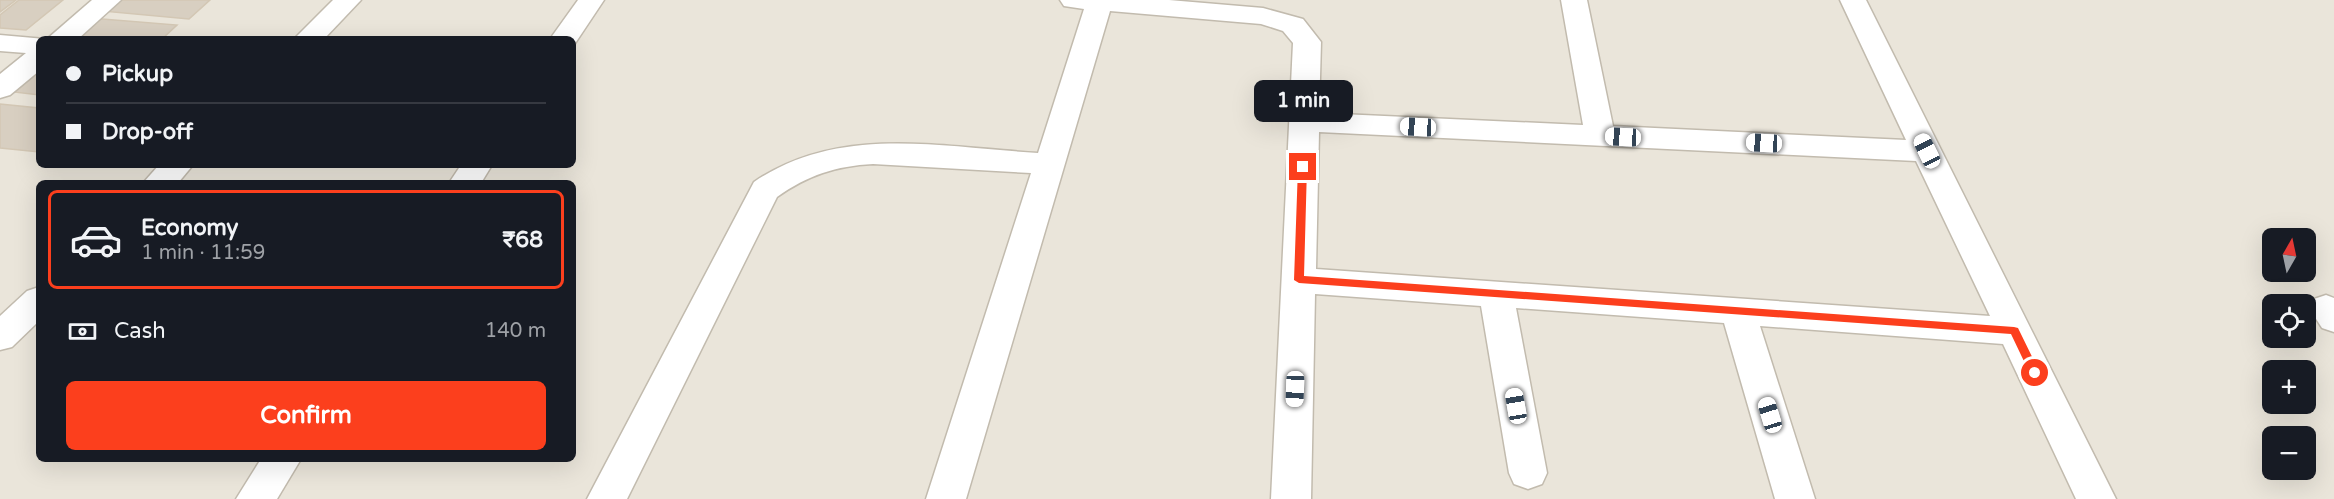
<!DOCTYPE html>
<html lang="en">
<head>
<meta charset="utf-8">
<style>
  :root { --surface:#171b24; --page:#20242c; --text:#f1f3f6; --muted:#9ea1a6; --line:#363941; --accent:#fc3f1d }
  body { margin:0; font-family:"Varela Round",sans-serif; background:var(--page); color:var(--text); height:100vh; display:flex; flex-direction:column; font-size:22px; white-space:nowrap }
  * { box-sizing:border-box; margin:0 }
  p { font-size:20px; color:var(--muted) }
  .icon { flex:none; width:33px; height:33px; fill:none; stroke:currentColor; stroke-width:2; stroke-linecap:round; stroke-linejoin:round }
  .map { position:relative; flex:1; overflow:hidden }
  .side { position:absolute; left:36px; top:180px; width:540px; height:282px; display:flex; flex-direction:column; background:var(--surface); border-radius:9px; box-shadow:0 6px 24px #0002 }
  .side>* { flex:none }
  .banner { position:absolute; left:36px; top:36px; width:540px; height:132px; border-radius:9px; box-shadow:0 6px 24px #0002; display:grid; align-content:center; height:132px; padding:0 30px; background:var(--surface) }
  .needle { width:39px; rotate:9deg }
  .buttons { position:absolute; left:2262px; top:228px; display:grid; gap:12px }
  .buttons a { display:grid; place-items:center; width:54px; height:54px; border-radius:9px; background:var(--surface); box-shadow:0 6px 24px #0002; font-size:30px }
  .end { position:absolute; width:27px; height:27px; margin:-14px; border:8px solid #fc3f1d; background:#fff; box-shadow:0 0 0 3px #fff }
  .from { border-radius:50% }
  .bubble { position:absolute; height:42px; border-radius:9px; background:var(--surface); box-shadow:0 6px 24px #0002; font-size:20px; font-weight:800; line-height:42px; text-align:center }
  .car { position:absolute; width:18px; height:36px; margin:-18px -9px; border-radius:8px; box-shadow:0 0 4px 2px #0007; background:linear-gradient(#fff 24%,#345 0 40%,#fff 0 76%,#345 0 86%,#fff 0) }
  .banner b { display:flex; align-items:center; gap:21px; height:57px; font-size:22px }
  .banner b+b { border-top:2px solid var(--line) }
  .banner i { width:15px; height:15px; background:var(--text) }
  ul { padding:10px 0 0; list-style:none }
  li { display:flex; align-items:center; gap:18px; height:99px; margin:0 12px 9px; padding:0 18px; border:3px solid transparent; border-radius:9px }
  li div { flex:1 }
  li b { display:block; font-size:22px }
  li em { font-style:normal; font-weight:800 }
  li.current { border-color:var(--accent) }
  li>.icon { width:54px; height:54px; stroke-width:1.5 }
  .pay { display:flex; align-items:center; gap:15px; height:66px; padding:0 30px; font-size:22px }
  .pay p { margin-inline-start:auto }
  .cta { display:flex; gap:12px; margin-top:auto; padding:12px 30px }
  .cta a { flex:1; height:69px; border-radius:9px; background:var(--accent); color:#fff; font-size:24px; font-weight:800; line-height:69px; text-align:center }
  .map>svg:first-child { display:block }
  .residential { fill:#eae5da; fill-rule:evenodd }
  .building { fill:#d8cfc1; stroke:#d3c7b4; stroke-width:1.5 }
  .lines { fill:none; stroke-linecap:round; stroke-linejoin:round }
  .street-casing { stroke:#c2bbae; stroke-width:3 }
  .street { fill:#fff; fill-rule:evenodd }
  .route { fill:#fc3f1d }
</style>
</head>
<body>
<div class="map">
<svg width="2334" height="499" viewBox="0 0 2334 499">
  <rect width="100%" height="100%" fill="#f6f3ec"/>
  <path class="residential" d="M0,0h2334v499h-2334zM39,39h534v126h-534zM39,183h534v276h-534zM2272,238h34v34h-34zM2272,304h34v34h-34zM2272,370h34v34h-34zM2272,436h34v34h-34z"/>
  <g class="building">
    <polygon points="0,0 16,0 0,12"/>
    <polygon points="19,0 63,0 26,30 0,28 0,15"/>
    <polygon points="115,0 210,0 189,19 102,11"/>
    <polygon points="90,18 177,25 162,39 65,39"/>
    <polygon points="39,64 39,95 6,91"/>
    <polygon points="0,104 39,108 39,152 0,148"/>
  </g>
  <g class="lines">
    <defs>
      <g id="street">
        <polygon points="92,0 121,0 78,39 47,39"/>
        <polygon points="333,0 361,0 324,39 294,39"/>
        <polygon points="578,0 604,0 574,45 573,39 550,39"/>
        <path d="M1060,0h109l94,8 40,11 18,23 -2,71 264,12 -22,-125h26l26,126 293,14 -66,-140h26l250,499h-40l-73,-155 -243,-18 55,173h-40l-51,-176 -208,-15 31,165 -5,11 -14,5 -14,-5 -5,-11 -28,-167 -166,-12 -4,205h-40l22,-456 -10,-12 -22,-7 -151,-13 -144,488h-40l105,-326 -158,-9c-37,2 -65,11 -96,33l-150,302h-40l167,-317c85,-58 186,-35 284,-29l46,-144 -20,-3zM1319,132l597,29 74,155 -674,-47z"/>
        <polygon points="0,35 45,39 39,39 39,71 10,95 0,98 0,74 26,53 0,51"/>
        <polygon points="159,165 193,165 178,183 143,183"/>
        <polygon points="461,165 492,165 481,183 449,183"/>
        <polygon points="39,287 39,321 12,347 0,350 0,316 27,291"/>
        <polygon points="2326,295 2334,298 2334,332 2322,328 2309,308 2314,299"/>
        <polygon points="261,459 301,459 277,499 236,499"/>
      </g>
    </defs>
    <use href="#street" class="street-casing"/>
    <use href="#street" class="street"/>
  </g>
  <polygon class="route" points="1303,164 1307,167 1304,276 2014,327 2018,328 2040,373 2035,377 2031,376 2011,334 1299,283 1294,280 1298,167"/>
</svg>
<div class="buttons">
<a><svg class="needle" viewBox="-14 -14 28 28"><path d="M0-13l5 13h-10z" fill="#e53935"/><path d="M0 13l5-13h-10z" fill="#9ea1a6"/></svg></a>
<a><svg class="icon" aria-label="locate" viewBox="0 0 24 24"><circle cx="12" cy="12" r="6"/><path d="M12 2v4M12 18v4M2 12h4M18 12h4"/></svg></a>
<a>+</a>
<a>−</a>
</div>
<i class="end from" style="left:2035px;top:373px"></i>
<i class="end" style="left:1303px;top:167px"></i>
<div class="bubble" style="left:1254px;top:80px;width:99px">1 min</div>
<i class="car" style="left:1418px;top:127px;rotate:273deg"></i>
<i class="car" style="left:1623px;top:137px;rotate:273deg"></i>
<i class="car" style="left:1764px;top:143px;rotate:273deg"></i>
<i class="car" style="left:1927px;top:151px;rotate:334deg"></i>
<i class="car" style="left:1295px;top:389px;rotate:182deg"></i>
<i class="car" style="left:1516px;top:406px;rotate:350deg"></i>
<i class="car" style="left:1770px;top:415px;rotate:343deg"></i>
<div class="banner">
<b><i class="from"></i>Pickup</b>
<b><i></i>Drop-off</b>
</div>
<section class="side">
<ul>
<li class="current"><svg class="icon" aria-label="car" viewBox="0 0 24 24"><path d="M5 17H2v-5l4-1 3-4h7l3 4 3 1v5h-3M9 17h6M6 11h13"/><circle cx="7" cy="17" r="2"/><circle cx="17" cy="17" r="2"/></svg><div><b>Economy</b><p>1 min · 11:59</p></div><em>₹68</em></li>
</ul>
<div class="pay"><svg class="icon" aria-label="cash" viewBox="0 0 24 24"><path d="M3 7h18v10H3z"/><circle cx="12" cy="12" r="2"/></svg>Cash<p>140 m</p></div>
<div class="cta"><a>Confirm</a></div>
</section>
</div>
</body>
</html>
